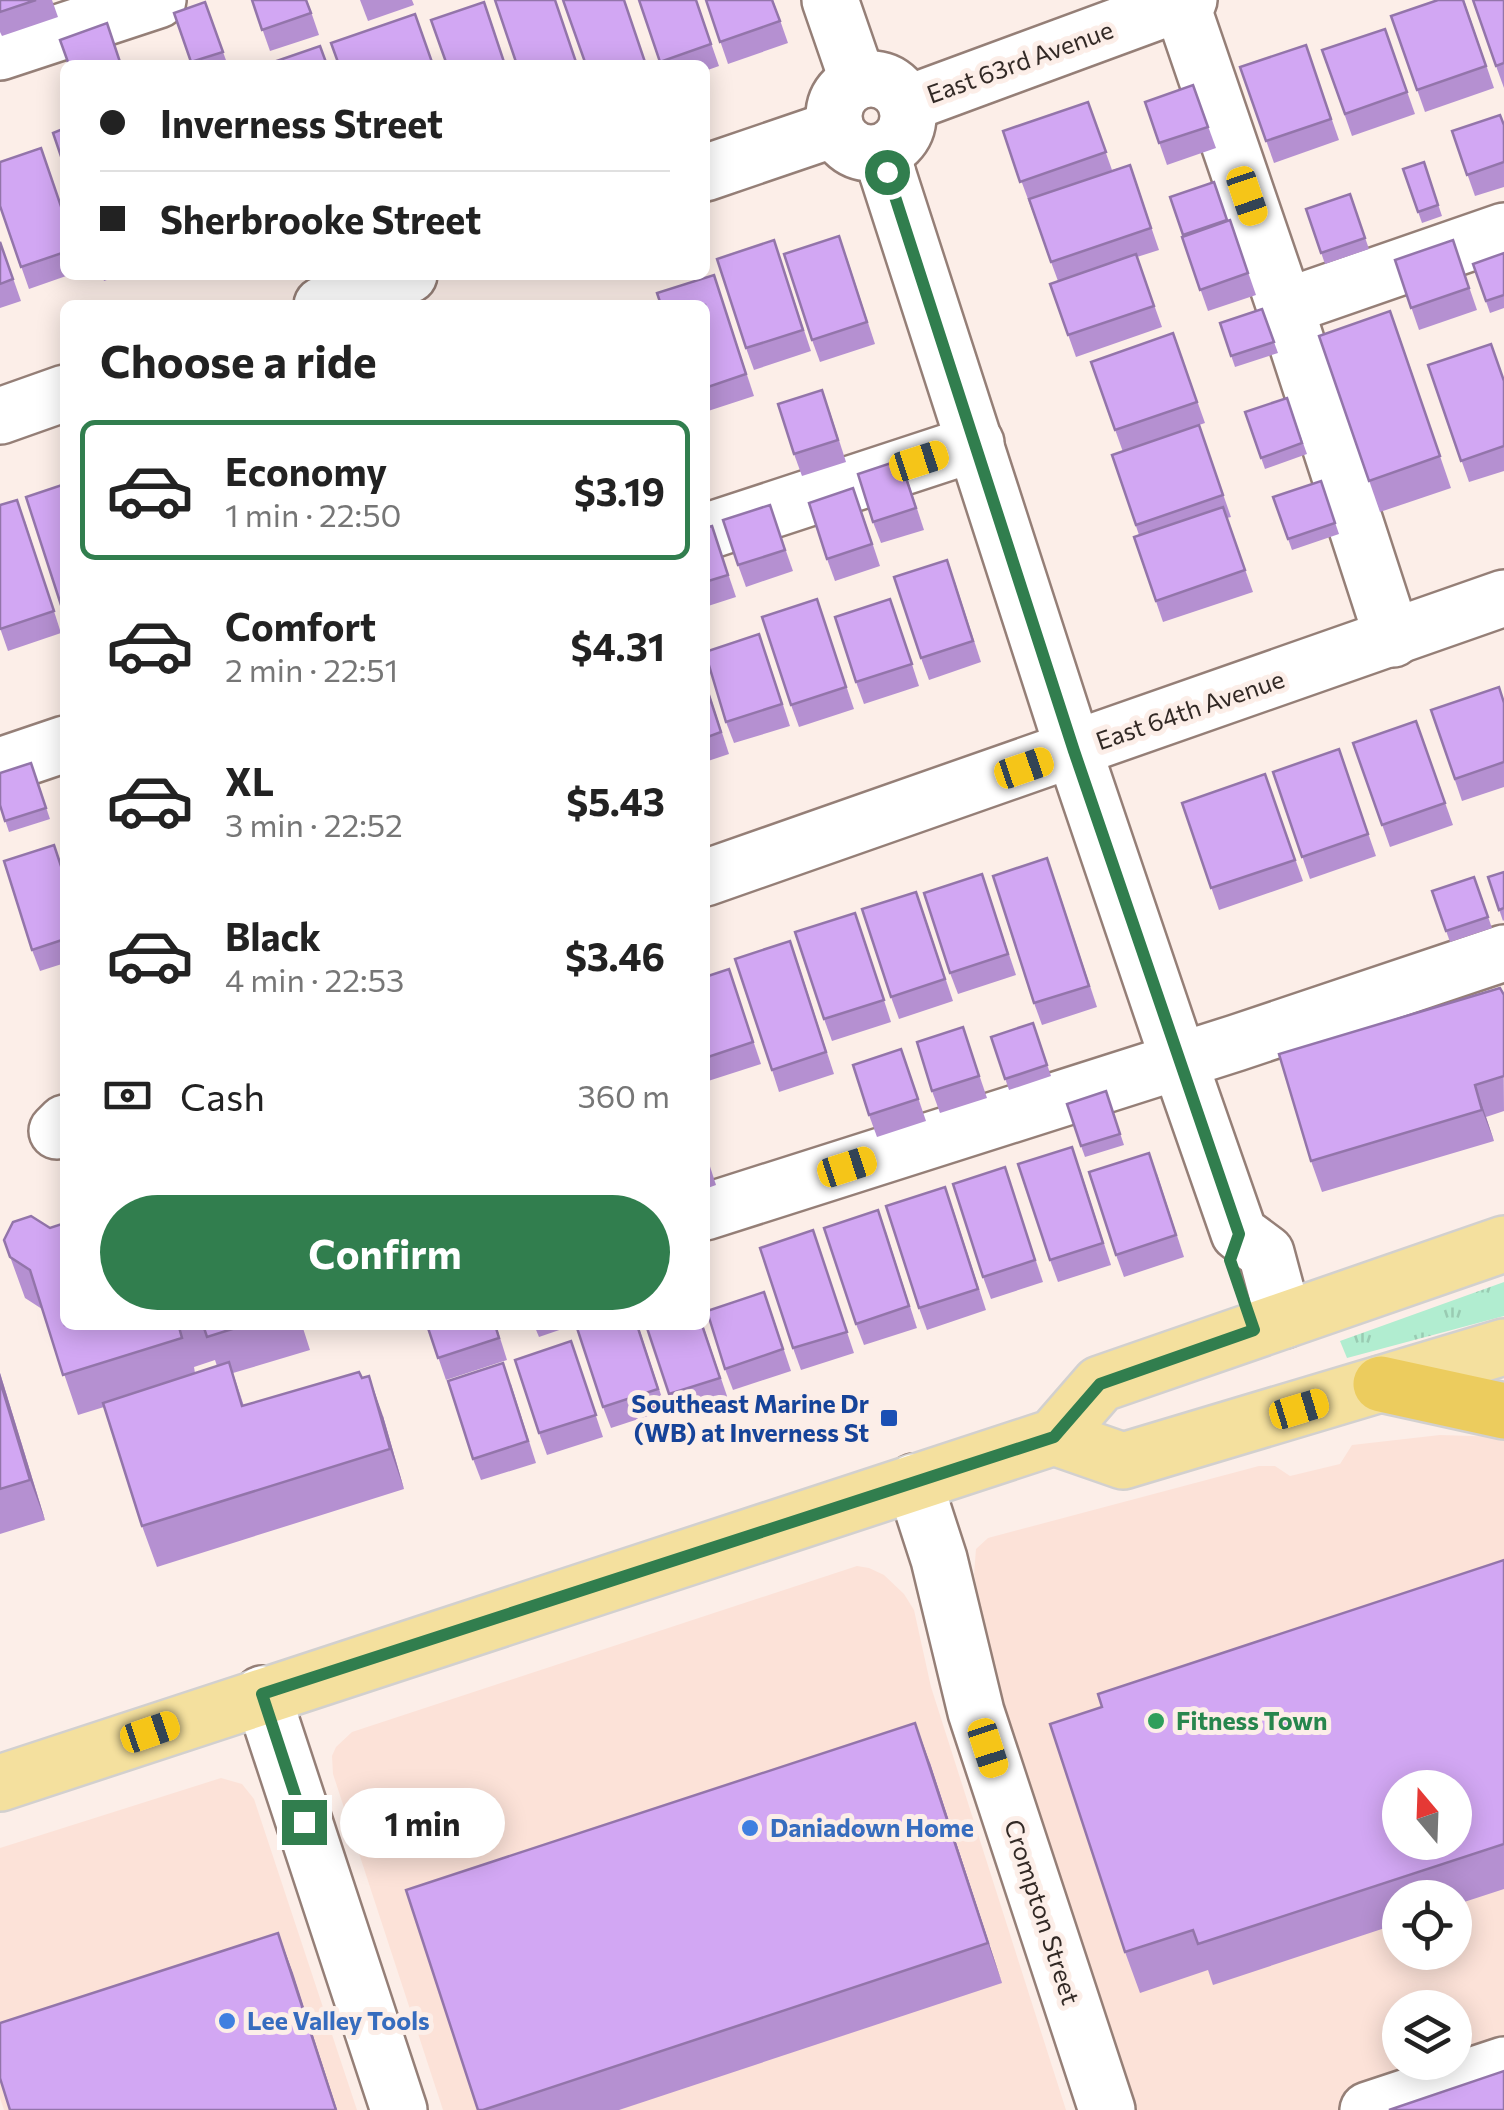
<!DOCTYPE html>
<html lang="en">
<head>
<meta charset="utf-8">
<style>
  :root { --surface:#fff; --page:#f6f6f6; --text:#222; --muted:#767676; --line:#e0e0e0; --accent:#317e4e }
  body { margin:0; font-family:Commissioner,sans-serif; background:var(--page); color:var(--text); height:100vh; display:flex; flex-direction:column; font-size:38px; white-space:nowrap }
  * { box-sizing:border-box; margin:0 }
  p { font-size:32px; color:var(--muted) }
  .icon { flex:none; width:55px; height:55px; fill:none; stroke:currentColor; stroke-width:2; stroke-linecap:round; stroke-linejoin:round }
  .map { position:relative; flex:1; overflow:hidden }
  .panel { position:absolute; left:60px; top:300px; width:650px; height:1030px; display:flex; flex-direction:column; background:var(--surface); border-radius:15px; box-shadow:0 5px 25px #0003 }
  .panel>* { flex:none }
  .banner { position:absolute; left:60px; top:60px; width:650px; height:220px; border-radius:15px; box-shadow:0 5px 25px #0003; display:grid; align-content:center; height:220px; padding:0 40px; background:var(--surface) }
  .needle { width:65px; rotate:341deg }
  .controls { position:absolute; left:1382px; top:1770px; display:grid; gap:20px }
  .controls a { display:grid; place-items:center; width:90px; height:90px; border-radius:50%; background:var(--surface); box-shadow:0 5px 25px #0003; font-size:50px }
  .end { position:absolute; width:45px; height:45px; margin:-22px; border:12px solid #317e4e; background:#fff; box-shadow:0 0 0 5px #fff }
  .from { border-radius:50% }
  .bubble { position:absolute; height:70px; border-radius:35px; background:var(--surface); box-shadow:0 5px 25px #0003; font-size:32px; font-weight:700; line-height:70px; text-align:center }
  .car { position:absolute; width:30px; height:60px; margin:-30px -15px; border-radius:12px; box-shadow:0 0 8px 2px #0007; background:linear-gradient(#f5c518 24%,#345 0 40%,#f5c518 0 76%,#345 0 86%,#f5c518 0) }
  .banner b { display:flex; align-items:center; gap:35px; height:95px; font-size:38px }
  .banner b+b { border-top:2px solid var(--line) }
  .banner i { width:25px; height:25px; background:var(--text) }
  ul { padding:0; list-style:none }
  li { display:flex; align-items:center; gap:30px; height:140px; margin:0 20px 15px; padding:0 20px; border:5px solid transparent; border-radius:15px }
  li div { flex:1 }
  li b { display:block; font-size:38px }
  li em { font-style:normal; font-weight:700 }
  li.current { border-color:var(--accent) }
  li>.icon { width:90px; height:90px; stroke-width:1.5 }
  h2 { padding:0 40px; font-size:45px; line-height:120px }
  .pay { display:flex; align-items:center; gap:25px; height:110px; padding:0 40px; font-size:38px }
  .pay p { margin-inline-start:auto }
  .action { display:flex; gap:20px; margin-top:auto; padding:20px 40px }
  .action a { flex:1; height:115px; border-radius:60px; background:var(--accent); color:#fff; font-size:40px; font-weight:700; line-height:115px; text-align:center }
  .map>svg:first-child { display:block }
  .built { fill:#fce2d8; fill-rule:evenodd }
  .grass { fill:url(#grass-tufts) }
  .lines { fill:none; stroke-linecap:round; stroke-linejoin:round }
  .minor-casing { stroke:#957f77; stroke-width:60 }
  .major-casing { stroke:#d2d0cf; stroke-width:60 }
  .highway-casing { stroke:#d2d0cf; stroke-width:60 }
  .minor { stroke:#fff; stroke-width:55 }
  .major { stroke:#f4e09e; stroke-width:55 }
  .highway { stroke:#eccc5e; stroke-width:55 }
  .wall { fill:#b590d1; fill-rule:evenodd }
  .shaded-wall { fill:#9375aa }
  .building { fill:#d2a7f3; stroke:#9375aa; stroke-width:2.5; fill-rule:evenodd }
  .route { stroke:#317e4e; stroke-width:12 }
  .transit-dot { fill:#1a4fb4; stroke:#fceee8; stroke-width:4 }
  .leisure-dot { fill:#2e9e5b; stroke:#fceee8; stroke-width:4 }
  .shop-dot { fill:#3f7fe0; stroke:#fceee8; stroke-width:4 }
  .labels { text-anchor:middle; stroke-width:10; stroke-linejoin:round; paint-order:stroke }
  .street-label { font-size:25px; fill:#322925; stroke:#fceee8 }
  .transit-label { font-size:25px; font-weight:bold; fill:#164399; stroke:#fceee8; text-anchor:end }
  .leisure-label { font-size:25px; font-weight:bold; fill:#27864d; stroke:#fceee8; text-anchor:start }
  .shop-label { font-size:25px; font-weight:bold; fill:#366cbe; stroke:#fceee8; text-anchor:start }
</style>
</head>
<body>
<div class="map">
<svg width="1504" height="2110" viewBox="0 0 1504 2110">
  <defs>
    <pattern id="grass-tufts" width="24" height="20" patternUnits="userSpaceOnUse" patternTransform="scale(2.5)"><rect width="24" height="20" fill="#b1edd0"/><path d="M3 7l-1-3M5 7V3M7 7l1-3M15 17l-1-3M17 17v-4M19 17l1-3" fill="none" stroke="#99cbb2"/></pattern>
  </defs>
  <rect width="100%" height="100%" fill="#fceee8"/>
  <g class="built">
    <path d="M1440,1435l64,2v673h-370l-107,-322 -36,-129 -17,-85 2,-25 12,-11 271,-72h16l15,10 50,-12 12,-19zM1400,1788h55v54h-55zM1400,1898h55v54h-55zM1400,2008h55v54h-55z"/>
    <polygon points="857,1566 869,1568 884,1575 904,1594 914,1610 931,1687 1066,2110 443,2110 333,1774 332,1756 336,1747 352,1732"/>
    <polygon points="221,1778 242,1784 254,1799 357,2110 4,2110 0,2098 0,1848"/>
  </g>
  <polygon class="grass" points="1504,1282 1504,1316 1347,1358 1340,1341"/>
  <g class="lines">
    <defs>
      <g id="minor">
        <polyline points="830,0 858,81"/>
        <polyline points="1181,3 1285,307 1393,639"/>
        <polyline points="0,52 158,0"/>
        <circle cx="871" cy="116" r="37"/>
        <polyline points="907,104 1189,0"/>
        <polyline points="881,153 1074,751 1179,1061 1239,1233 1266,1253 1284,1320"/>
        <polyline points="705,173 834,129"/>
        <polyline points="322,305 409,275"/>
        <polyline points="1285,307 1504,231"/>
        <polyline points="0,416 65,393"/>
        <polyline points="705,532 976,443"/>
        <polyline points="0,766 65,744"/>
        <polyline points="705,878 1504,598"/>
        <polyline points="57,1131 65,1123"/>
        <polyline points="705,1212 1236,1043 1504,953"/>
        <polyline points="914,1482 939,1559 976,1712 1107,2110"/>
        <polyline points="262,1694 399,2110"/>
        <polyline points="1368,2110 1504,2065"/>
      </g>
      <g id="major">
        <polyline points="1054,1437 1123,1461 1504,1347"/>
        <polyline points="0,1783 1054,1437 1100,1384 1504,1244"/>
      </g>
      <polyline id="highway" points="1381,1384 1504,1411"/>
    </defs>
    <use href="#minor" class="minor-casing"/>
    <use href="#major" class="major-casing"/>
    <use href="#highway" class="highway-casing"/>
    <use href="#minor" class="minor"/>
    <use href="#major" class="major"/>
    <use href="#highway" class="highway"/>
  </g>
  <g class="wall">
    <polygon points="0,0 52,0 58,17 2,36 0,32"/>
    <polygon points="252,0 307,0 319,35 270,51"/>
    <polygon points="360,0 412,0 414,5 368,21"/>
    <polygon points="639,0 696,0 719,66 705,71 705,65 661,65"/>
    <polygon points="706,0 773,0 788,43 728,64"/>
    <polygon points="1464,0 1494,88 1425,112 1391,16"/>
    <polygon points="1504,0 1504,88 1496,66"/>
    <polygon points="205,2 227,63 220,65 192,65 174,13"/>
    <polygon points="1385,29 1415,114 1352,136 1322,50"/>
    <polygon points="1306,45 1339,140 1274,163 1240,67"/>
    <polygon points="1193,85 1216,148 1167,165 1145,102"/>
    <polygon points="1088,102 1112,170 1130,165 1159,250 1137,257 1162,327 1076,357 1050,284 1058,281 1003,131"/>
    <polygon points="1504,125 1504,187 1475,196 1452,131"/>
    <polygon points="1424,162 1442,216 1422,223 1403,169"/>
    <polygon points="1350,194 1369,249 1325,264 1306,209"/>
    <polygon points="0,206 65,217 65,275 69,275 29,289"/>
    <polygon points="1230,220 1256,295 1208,311 1182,237"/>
    <polygon points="774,240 811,351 754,370 746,348"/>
    <polygon points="1453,240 1477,310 1419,330 1395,260"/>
    <polygon points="0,241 21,301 0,308"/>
    <polygon points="1504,253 1504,308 1490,313 1473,264"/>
    <polygon points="847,258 875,344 820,362 812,340"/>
    <polygon points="102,275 121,275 104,281"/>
    <polygon points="714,275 754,396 705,412 705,305"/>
    <polygon points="1262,309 1278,353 1235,367 1220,323"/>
    <polygon points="1390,311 1451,488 1380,512 1319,336"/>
    <polygon points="1173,333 1205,423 1199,425 1231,517 1227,518 1253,592 1163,622 1134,537 1139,535 1112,455 1123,452 1091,362"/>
    <polygon points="1428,365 1504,380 1504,471 1469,482"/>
    <polygon points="1287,398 1307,454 1265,469 1245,412"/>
    <polygon points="830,412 846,462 802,476 794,454"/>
    <polygon points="908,481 924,530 881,543 873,522"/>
    <polygon points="1321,481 1339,534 1292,550 1273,497"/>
    <polygon points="770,505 793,571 746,587 738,565"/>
    <polygon points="861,509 880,566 835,581 827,559"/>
    <polygon points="25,521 61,633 8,651 0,628"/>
    <polygon points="712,526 736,597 705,607 705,528"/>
    <polygon points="955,582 981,662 929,680 921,658"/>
    <polygon points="817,599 854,709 799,727 791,705"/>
    <polygon points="898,621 919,686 864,704 856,682"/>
    <polygon points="767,656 790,726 734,743 726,722"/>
    <polygon points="705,680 729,754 705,762"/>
    <polygon points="1504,702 1504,787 1462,801 1431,710"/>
    <polygon points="1416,721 1453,825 1390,847 1353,743"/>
    <polygon points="1339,749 1376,856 1310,879 1273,772"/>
    <polygon points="31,763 50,819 9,832 0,805"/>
    <polygon points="1265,774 1303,881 1219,910 1182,803"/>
    <polygon points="1504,872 1504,920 1503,921 1488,877"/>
    <polygon points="982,874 1016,975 958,994 950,973"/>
    <polygon points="65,876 65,963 40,971 32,950"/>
    <polygon points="1474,877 1492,928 1450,942 1432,891"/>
    <polygon points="1055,880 1097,1007 1042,1025 1034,1003"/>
    <polygon points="924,914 953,1001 899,1019 891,997"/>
    <polygon points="863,935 891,1022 832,1041 824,1019"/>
    <polygon points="798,963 834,1074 779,1092 772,1070"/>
    <polygon points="729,969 761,1064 705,1082 705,977"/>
    <polygon points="1503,995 1504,1111 1486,1117 1494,1141 1322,1192 1311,1161"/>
    <polygon points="1033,1023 1051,1076 1009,1090 991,1037"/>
    <polygon points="963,1027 987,1098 940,1113 932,1091"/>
    <polygon points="909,1071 926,1121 877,1137 869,1115"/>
    <polygon points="1106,1091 1124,1145 1085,1157 1081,1146"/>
    <polygon points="705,1151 716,1185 705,1189"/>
    <polygon points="1005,1167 1043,1282 991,1299 983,1277"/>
    <polygon points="1080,1169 1111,1265 1058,1282 1050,1260"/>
    <polygon points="1157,1174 1184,1257 1124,1277 1116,1255"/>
    <polygon points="953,1209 986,1310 927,1330 919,1308"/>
    <path d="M13,1222l52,103h237l8,25 -77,23 11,33 139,10 21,73 -247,78 -15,-41 -38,-119 -26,8 -36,-106 -17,-11 -21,-58zM215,1360l2,6 -22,7 -1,-6z"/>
    <polygon points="813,1230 854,1353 801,1370 793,1348"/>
    <polygon points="886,1232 917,1328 864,1345 856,1324"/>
    <polygon points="772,1314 791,1371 733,1390 725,1369"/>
    <polygon points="427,1325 496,1325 507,1360 446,1380"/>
    <polygon points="534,1325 568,1325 568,1327 539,1337"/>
    <polygon points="638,1325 666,1410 611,1428 603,1407"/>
    <polygon points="703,1325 728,1399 677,1416 669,1394"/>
    <polygon points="571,1341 603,1437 547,1455 539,1433"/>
    <polygon points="0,1373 45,1520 0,1534"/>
    <polygon points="511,1384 536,1463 481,1480 473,1459"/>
    <polygon points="1504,1560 1504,1889 1455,1905 1455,1898 1400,1898 1400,1923 1213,1985 1208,1970 1140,1993 1125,1952 1102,1707"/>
    <polygon points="930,1763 1002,1983 619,2110 478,2110"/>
  </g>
  <g class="shaded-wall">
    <polygon points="1475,1085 1486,1117 1494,1141 1482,1110"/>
    <polygon points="0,1373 45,1520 30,1480 0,1381"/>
    <polygon points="369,1376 383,1416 404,1489 390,1449"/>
    <polygon points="915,1723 930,1763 1002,1983 988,1943"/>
    <polygon points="278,1933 293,1973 337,2110 336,2110"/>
  </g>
  <g class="building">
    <polygon points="0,0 36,0 0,12"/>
    <polygon points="252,0 306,0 311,13 262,30"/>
    <polygon points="495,0 555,0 577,65 517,65"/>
    <polygon points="563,0 624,0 646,65 586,65"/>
    <polygon points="639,0 696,0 711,44 660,62"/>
    <polygon points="706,0 772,0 780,21 720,42"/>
    <polygon points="1438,0 1463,0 1486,66 1417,90 1391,16"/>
    <polygon points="1473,0 1504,0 1504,63 1496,66"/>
    <polygon points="205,2 223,52 191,62 174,13"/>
    <polygon points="484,2 505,65 447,65 431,20"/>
    <polygon points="415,14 433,65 339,65 331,43"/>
    <polygon points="107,23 121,65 69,65 60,40"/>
    <polygon points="1385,29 1407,92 1345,114 1322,50"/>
    <polygon points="1306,45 1331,119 1266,141 1240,67"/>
    <polygon points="320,46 327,65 265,65"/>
    <polygon points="1193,85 1208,127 1159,143 1145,102"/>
    <polygon points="1088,102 1106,152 1020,182 1003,131"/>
    <polygon points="1500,115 1504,125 1504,162 1467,175 1452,131"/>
    <polygon points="65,128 65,168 53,133"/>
    <polygon points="41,148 65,218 65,252 21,267 0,206 0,162"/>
    <polygon points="1424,162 1438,205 1418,212 1403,169"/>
    <polygon points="1130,165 1151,228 1051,262 1029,199"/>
    <polygon points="1214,182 1227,220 1183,235 1170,197"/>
    <polygon points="1350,194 1365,238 1321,253 1306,209"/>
    <polygon points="1230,220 1248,273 1200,290 1182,237"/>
    <polygon points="839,236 867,322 812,340 784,254"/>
    <polygon points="774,240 803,330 746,348 717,259"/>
    <polygon points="1453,240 1469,288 1411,308 1395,260"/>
    <polygon points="0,242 13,279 0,284"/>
    <polygon points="1504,253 1504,295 1486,301 1473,264"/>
    <polygon points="1136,254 1154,306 1068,335 1050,284"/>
    <polygon points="714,275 746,374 705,388 705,305 661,305 657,293"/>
    <polygon points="1262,309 1274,342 1231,356 1220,323"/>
    <polygon points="1390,311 1440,456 1369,481 1319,336"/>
    <polygon points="1173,333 1197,402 1115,430 1091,362"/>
    <polygon points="1491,344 1504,381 1504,446 1461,461 1428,365"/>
    <polygon points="822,390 838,440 794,454 778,404"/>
    <polygon points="1287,398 1302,443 1261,458 1245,412"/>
    <polygon points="1199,425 1223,495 1136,525 1112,455"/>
    <polygon points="900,460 916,508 873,522 858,474"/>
    <polygon points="1321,481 1335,523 1288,539 1273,497"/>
    <polygon points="65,484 65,604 61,605 26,497"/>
    <polygon points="853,488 872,544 827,559 809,503"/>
    <polygon points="17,500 54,611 0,629 0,505"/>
    <polygon points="770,505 785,550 738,565 723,520"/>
    <polygon points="1223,507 1245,570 1156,601 1134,537"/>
    <polygon points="712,526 728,575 705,582 705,528"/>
    <polygon points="947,560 973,641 921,658 894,577"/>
    <polygon points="817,599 846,687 791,705 762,617"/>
    <polygon points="890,599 912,664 856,682 835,617"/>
    <polygon points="759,634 782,704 726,722 705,652"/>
    <polygon points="705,683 721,732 705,738"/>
    <polygon points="1499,687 1504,703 1504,762 1455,779 1431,710"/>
    <polygon points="1416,721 1445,803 1382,825 1353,743"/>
    <polygon points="1339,749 1368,834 1302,857 1273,772"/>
    <polygon points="31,763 46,808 5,821 0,805 0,773"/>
    <polygon points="1265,774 1295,860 1211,888 1182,803"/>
    <polygon points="54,845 65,878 65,939 32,950 4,861"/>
    <polygon points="1047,858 1089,986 1034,1003 993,876"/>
    <polygon points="1504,872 1504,908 1499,910 1488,877"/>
    <polygon points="982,874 1008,954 950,973 924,893"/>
    <polygon points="1474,877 1488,917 1446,931 1432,891"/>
    <polygon points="916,892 945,979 891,997 862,909"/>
    <polygon points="855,913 884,1000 824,1019 795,932"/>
    <polygon points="790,941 826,1052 772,1070 735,959"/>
    <polygon points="729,969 753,1042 705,1058 705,977"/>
    <polygon points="1500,988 1504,995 1504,1076 1475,1085 1482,1110 1311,1161 1279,1054"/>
    <polygon points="1033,1023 1047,1065 1005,1079 991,1037"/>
    <polygon points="963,1027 979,1076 932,1091 917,1042"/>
    <polygon points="901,1049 918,1099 869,1115 853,1065"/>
    <polygon points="1106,1091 1120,1134 1081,1146 1067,1104"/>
    <polygon points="1072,1147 1103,1243 1050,1260 1018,1164"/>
    <polygon points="1149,1153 1176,1235 1116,1255 1089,1172"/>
    <polygon points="1005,1167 1035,1260 983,1277 953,1184"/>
    <polygon points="945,1187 978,1289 919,1308 886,1206"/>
    <polygon points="878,1210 909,1306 856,1324 824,1228"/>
    <polygon points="31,1216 50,1228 65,1223 65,1325 184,1325 179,1327 182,1338 63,1375 30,1270 10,1257 4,1240 13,1222"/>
    <polygon points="813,1230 847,1332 793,1348 760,1248"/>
    <polygon points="764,1292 783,1349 725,1369 707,1311"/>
    <polygon points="203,1325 245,1325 207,1337"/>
    <polygon points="427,1325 495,1325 499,1338 438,1358"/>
    <polygon points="576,1325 637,1325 658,1389 603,1407"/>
    <polygon points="646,1325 702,1325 720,1378 669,1394"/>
    <polygon points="571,1341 596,1415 539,1433 515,1360"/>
    <polygon points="229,1362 242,1406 359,1372 362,1378 369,1376 390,1449 142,1526 103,1403"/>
    <polygon points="503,1363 528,1441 473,1459 448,1381"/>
    <polygon points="0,1381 30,1480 0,1489"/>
    <path d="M1504,1560v284l-306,100 -5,-14 -68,22 -75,-228 52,-17 -4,-13zM1400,1788h55v54h-55z"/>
    <polygon points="915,1723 988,1943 483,2110 478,2110 406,1890"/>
    <polygon points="278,1933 336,2110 10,2110 0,2078 0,2023"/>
    <polygon points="1504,2071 1504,2110 1389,2110"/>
  </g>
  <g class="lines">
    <polyline class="route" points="304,1822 262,1694 1054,1437 1100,1384 1254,1330 1230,1260 1239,1234 1074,751 887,172"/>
  </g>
  <rect class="transit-dot" x="879" y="1408" width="20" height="20" rx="5"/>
  <circle class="leisure-dot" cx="1156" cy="1721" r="10"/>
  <g class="shop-dot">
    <circle cx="750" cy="1828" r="10"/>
    <circle cx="227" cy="2021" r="10"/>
  </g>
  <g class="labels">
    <g class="street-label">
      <text transform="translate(1020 62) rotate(-20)" y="9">East 63rd Avenue</text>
      <text transform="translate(1190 710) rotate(-19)" y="9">East 64th Avenue</text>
      <text transform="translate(1042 1912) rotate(72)" y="9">Crompton Street</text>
    </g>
    <g class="transit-label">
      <text x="869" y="1413">Southeast Marine Dr<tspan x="869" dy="29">(WB) at Inverness St</tspan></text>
    </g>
    <g class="leisure-label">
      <text x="1176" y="1730">Fitness Town</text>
    </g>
    <g class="shop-label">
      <text x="770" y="1837">Daniadown Home</text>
      <text x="247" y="2030">Lee Valley Tools</text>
    </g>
  </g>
</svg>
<div class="controls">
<a><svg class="needle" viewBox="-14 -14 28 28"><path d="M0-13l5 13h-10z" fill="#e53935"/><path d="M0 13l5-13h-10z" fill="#767676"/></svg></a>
<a><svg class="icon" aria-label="locate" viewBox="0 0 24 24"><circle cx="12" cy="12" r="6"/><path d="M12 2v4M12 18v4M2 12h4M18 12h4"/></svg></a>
<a><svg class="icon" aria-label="layers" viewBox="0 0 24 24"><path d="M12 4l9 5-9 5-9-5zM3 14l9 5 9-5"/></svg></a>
</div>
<i class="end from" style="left:887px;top:172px"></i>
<i class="end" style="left:304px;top:1822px"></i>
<div class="bubble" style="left:340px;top:1788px;width:165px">1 min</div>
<i class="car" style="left:1247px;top:196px;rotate:161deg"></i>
<i class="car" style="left:919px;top:461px;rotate:72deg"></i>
<i class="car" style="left:1024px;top:768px;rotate:71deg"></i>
<i class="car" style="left:847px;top:1167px;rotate:72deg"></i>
<i class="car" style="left:1299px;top:1409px;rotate:73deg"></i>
<i class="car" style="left:150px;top:1732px;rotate:71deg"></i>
<i class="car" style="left:988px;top:1748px;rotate:162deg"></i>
<div class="banner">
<b><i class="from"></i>Inverness Street</b>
<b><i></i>Sherbrooke Street</b>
</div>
<section class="panel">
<h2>Choose a ride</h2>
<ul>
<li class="current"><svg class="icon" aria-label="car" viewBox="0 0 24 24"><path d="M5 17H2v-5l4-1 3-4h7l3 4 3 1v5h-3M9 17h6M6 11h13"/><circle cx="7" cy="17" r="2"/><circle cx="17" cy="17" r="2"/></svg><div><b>Economy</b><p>1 min · 22:50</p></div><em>$3.19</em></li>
<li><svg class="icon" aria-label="car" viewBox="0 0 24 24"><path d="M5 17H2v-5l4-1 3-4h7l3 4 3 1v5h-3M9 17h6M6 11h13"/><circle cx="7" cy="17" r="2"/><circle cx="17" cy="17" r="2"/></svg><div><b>Comfort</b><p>2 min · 22:51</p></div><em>$4.31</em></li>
<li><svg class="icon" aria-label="car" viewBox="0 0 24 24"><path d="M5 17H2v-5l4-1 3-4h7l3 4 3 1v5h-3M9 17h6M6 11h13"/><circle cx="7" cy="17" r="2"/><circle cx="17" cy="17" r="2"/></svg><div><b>XL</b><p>3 min · 22:52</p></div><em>$5.43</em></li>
<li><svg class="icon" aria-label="car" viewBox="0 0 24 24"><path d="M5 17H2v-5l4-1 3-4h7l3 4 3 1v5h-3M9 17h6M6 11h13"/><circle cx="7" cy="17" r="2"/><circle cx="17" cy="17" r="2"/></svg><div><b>Black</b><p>4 min · 22:53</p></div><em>$3.46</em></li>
</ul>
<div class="pay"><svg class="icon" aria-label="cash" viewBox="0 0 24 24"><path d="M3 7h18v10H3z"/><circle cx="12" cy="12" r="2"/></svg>Cash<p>360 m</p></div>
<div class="action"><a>Confirm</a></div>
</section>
</div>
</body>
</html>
